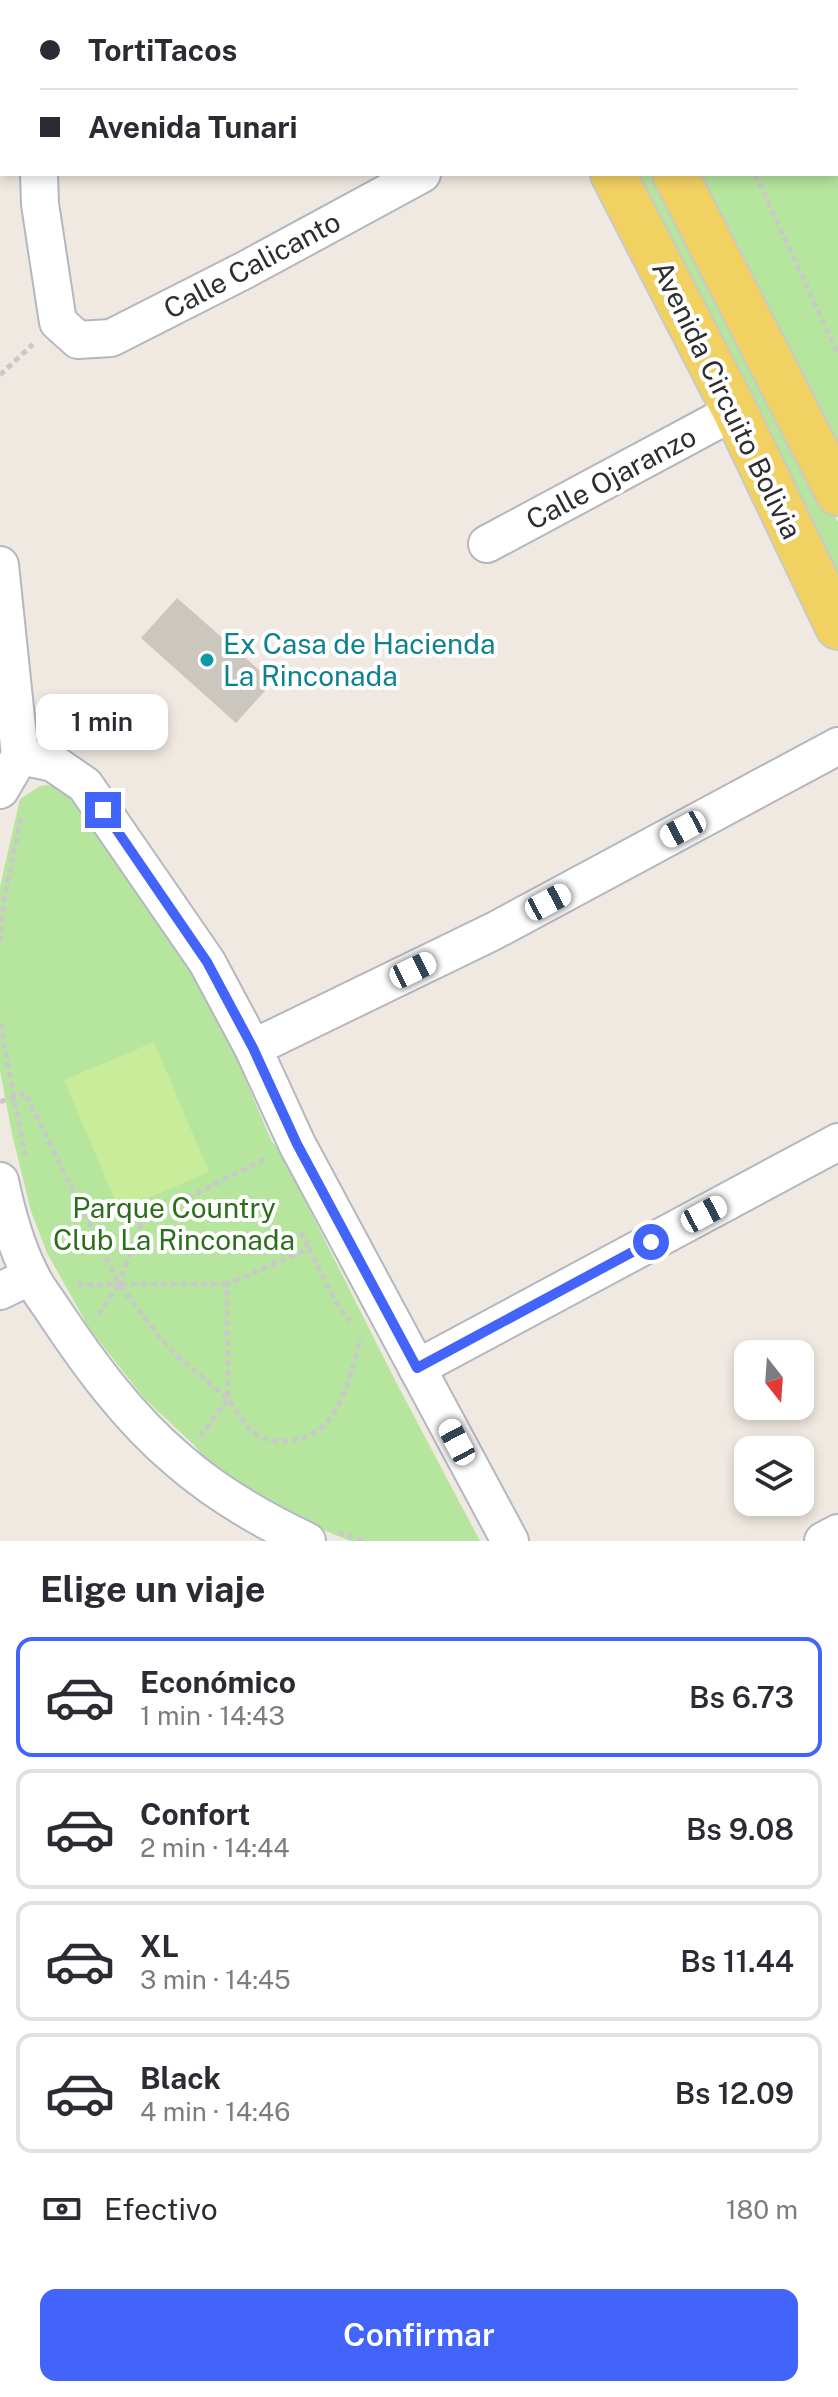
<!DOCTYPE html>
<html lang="es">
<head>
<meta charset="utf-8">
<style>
  :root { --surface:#fff; --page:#f2f2f3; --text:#2b2b33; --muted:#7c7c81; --line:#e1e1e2; --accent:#4264fb }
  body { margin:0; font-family:"Public Sans",sans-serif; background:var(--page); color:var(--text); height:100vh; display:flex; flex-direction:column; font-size:30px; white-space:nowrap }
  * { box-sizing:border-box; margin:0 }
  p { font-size:26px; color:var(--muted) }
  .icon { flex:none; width:44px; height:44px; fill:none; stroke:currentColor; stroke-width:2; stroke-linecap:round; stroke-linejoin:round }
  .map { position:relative; height:1541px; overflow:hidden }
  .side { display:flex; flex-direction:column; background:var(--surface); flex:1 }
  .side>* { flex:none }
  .guide { position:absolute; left:0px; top:0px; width:838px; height:176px; box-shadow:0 4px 12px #0003; display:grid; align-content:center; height:176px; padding:0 40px; background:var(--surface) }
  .needle { width:52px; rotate:163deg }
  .tools { position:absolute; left:734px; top:1340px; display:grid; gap:16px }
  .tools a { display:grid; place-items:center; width:80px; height:80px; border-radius:16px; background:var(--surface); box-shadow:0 4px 12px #0003; font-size:40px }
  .end { position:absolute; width:36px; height:36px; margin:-18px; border:10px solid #4264fb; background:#fff; box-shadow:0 0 0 4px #fff }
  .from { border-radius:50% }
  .bubble { position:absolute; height:56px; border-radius:16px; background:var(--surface); box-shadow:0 4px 12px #0003; font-size:26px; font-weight:600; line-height:56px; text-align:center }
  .car { position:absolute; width:24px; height:48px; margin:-24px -12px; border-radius:10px; box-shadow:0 0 6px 2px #0007; background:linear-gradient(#fff 24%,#345 0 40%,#fff 0 76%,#345 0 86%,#fff 0) }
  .guide b { display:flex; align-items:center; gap:28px; height:76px; font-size:30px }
  .guide b+b { border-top:2px solid var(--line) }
  .guide i { width:20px; height:20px; background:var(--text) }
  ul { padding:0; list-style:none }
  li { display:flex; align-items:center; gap:24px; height:120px; margin:0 16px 12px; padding:0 24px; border:4px solid var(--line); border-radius:16px }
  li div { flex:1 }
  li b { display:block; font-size:30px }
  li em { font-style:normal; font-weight:600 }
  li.active { border-color:var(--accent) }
  li>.icon { width:72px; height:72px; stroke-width:1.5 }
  h2 { padding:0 40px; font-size:36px; line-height:96px }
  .pay { display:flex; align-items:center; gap:20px; height:88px; padding:0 40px; font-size:30px }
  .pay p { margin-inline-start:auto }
  .cta { display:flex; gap:16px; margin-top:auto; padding:16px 40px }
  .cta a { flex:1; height:92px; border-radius:16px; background:var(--accent); color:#fff; font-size:32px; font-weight:600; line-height:92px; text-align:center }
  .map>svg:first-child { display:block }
  .green { fill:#b6e59e }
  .pitch { fill:#c9ec9a }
  .building { fill:#cbc7bf }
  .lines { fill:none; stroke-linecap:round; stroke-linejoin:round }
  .minor-casing { stroke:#b4b7c1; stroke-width:40 }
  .primary-casing { stroke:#c9c9c9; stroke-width:48 }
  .path { stroke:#c9c9c9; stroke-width:5; stroke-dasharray:6 4; stroke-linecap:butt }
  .minor { stroke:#fff; stroke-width:36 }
  .primary { stroke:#f2d163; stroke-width:44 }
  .route { stroke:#4264fb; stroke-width:10 }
  .culture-dot { fill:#0f9aa8; stroke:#fff; stroke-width:3 }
  .labels { text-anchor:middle; stroke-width:8; stroke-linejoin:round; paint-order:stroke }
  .street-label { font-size:28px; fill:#2e2e2e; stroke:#fff }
  .culture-label { font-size:28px; fill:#0d838f; stroke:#fff; text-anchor:start }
  .park-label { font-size:28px; fill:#2c6e1b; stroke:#fff }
</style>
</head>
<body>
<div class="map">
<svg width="838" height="1541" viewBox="0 0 838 1541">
  <rect width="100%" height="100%" fill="#efe9e1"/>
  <g class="green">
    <polygon points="604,0 770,0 771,2 605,2"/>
    <polygon points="836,113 838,116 838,456 693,174 836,174"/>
    <polygon points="631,174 661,174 838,522 838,576"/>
    <polygon points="52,785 63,789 77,802 209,993 271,1140 281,1153 397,1384 480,1541 350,1541 271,1508 222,1478 194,1445 143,1397 89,1328 47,1253 31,1211 12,1134 0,1070 0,887 20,799 40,786"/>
  </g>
  <polygon class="pitch" points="154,1042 209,1172 119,1210 64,1080"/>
  <polygon class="building" points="177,598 273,682 236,723 141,638"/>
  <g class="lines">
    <defs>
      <g id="minor">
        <polyline points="34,0 34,2"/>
        <polyline points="39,174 40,204 58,322 78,340 111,338 245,270 422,174"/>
        <polyline points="487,544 735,411"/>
        <polyline points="0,565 20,756 0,790"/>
        <polyline points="20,756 53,763 85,785 207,962 253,1048 297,1144 510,1541"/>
        <polyline points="253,1048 494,931 838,746"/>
        <path d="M0,1181c7,33 15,63 30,93 6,13 15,24 23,36 35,53 76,109 125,150 39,34 82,59 129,81"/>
        <polyline points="0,1291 31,1276"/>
        <polyline points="417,1368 838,1142"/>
        <polyline points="823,1541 838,1533"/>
      </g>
      <g id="primary">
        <polyline points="525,0 526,2"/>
        <polyline points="585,0 586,2"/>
        <polyline points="613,174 735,411 838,627"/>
        <polyline points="675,174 838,493"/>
      </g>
    </defs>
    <use href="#minor" class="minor-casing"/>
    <use href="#primary" class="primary-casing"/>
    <g class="path">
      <polyline points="674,0 675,2"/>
      <polyline points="755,174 838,354"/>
      <polyline points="0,375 33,344"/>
      <polyline points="0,942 4,901 21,818"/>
      <polyline points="0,1023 25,1155"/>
      <polyline points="0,1102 25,1093 119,1284 99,1314"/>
      <polyline points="301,1232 309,1249"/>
      <path d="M227,1284h-108c19,24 37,51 58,72 15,14 33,26 48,40 12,11 16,28 30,38 9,6 19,7 29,7 57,-1 64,-62 77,-104"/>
      <polyline points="77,1285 119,1284 142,1221 267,1158"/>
      <polyline points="200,1437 228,1399 227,1284 309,1249 339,1308 350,1321"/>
      <polyline points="338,1532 364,1541"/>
    </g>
    <use href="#minor" class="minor"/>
    <use href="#primary" class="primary"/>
  </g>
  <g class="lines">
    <polyline class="route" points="103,810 207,962 253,1048 297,1144 417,1368 651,1242"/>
  </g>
  <circle class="culture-dot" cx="207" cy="660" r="8"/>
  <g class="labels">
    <g class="street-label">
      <text transform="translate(252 265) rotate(-28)" y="10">Calle Calicanto</text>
      <text transform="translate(727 400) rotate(64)" y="10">Avenida Circuito Bolivia</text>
      <text transform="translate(611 478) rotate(-28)" y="10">Calle Ojaranzo</text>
    </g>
    <g class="culture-label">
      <text x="223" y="654">Ex Casa de Hacienda<tspan x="223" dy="32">La Rinconada</tspan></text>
    </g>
    <g class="park-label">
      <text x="174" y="1218">Parque Country<tspan x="174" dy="32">Club La Rinconada</tspan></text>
    </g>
  </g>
</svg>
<div class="tools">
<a><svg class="needle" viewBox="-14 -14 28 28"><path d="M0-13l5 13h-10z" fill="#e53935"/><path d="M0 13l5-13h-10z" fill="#7c7c81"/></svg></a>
<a><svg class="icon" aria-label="layers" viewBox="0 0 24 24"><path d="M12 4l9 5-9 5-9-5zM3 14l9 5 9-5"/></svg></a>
</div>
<i class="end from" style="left:651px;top:1242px"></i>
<i class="end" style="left:103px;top:810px"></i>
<div class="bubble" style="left:36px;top:694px;width:132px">1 min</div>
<i class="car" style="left:683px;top:829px;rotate:242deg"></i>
<i class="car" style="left:548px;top:902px;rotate:62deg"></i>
<i class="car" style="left:413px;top:970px;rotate:64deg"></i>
<i class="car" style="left:704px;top:1214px;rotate:62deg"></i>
<i class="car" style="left:457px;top:1442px;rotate:332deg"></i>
<div class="guide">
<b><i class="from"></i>TortiTacos</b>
<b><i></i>Avenida Tunari</b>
</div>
</div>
<section class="side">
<h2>Elige un viaje</h2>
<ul>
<li class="active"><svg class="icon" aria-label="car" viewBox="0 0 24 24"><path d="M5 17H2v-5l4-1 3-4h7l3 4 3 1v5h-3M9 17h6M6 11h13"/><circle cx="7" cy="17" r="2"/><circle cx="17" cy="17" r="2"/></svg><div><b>Económico</b><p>1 min · 14:43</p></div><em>Bs 6.73</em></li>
<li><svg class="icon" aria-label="car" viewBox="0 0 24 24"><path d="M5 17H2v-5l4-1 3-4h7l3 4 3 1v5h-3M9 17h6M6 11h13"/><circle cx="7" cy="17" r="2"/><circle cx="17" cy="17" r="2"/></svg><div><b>Confort</b><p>2 min · 14:44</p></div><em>Bs 9.08</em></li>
<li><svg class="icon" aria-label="car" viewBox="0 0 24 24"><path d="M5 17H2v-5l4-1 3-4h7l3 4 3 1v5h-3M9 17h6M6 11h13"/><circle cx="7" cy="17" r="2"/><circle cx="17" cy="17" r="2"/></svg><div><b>XL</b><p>3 min · 14:45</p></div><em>Bs 11.44</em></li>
<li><svg class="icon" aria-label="car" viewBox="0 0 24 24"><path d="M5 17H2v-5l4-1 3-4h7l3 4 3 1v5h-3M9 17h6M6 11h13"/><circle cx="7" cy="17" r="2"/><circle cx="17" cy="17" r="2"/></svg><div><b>Black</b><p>4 min · 14:46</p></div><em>Bs 12.09</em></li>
</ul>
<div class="pay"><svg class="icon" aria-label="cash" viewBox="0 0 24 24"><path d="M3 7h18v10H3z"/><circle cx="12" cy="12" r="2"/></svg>Efectivo<p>180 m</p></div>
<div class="cta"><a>Confirmar</a></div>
</section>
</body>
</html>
